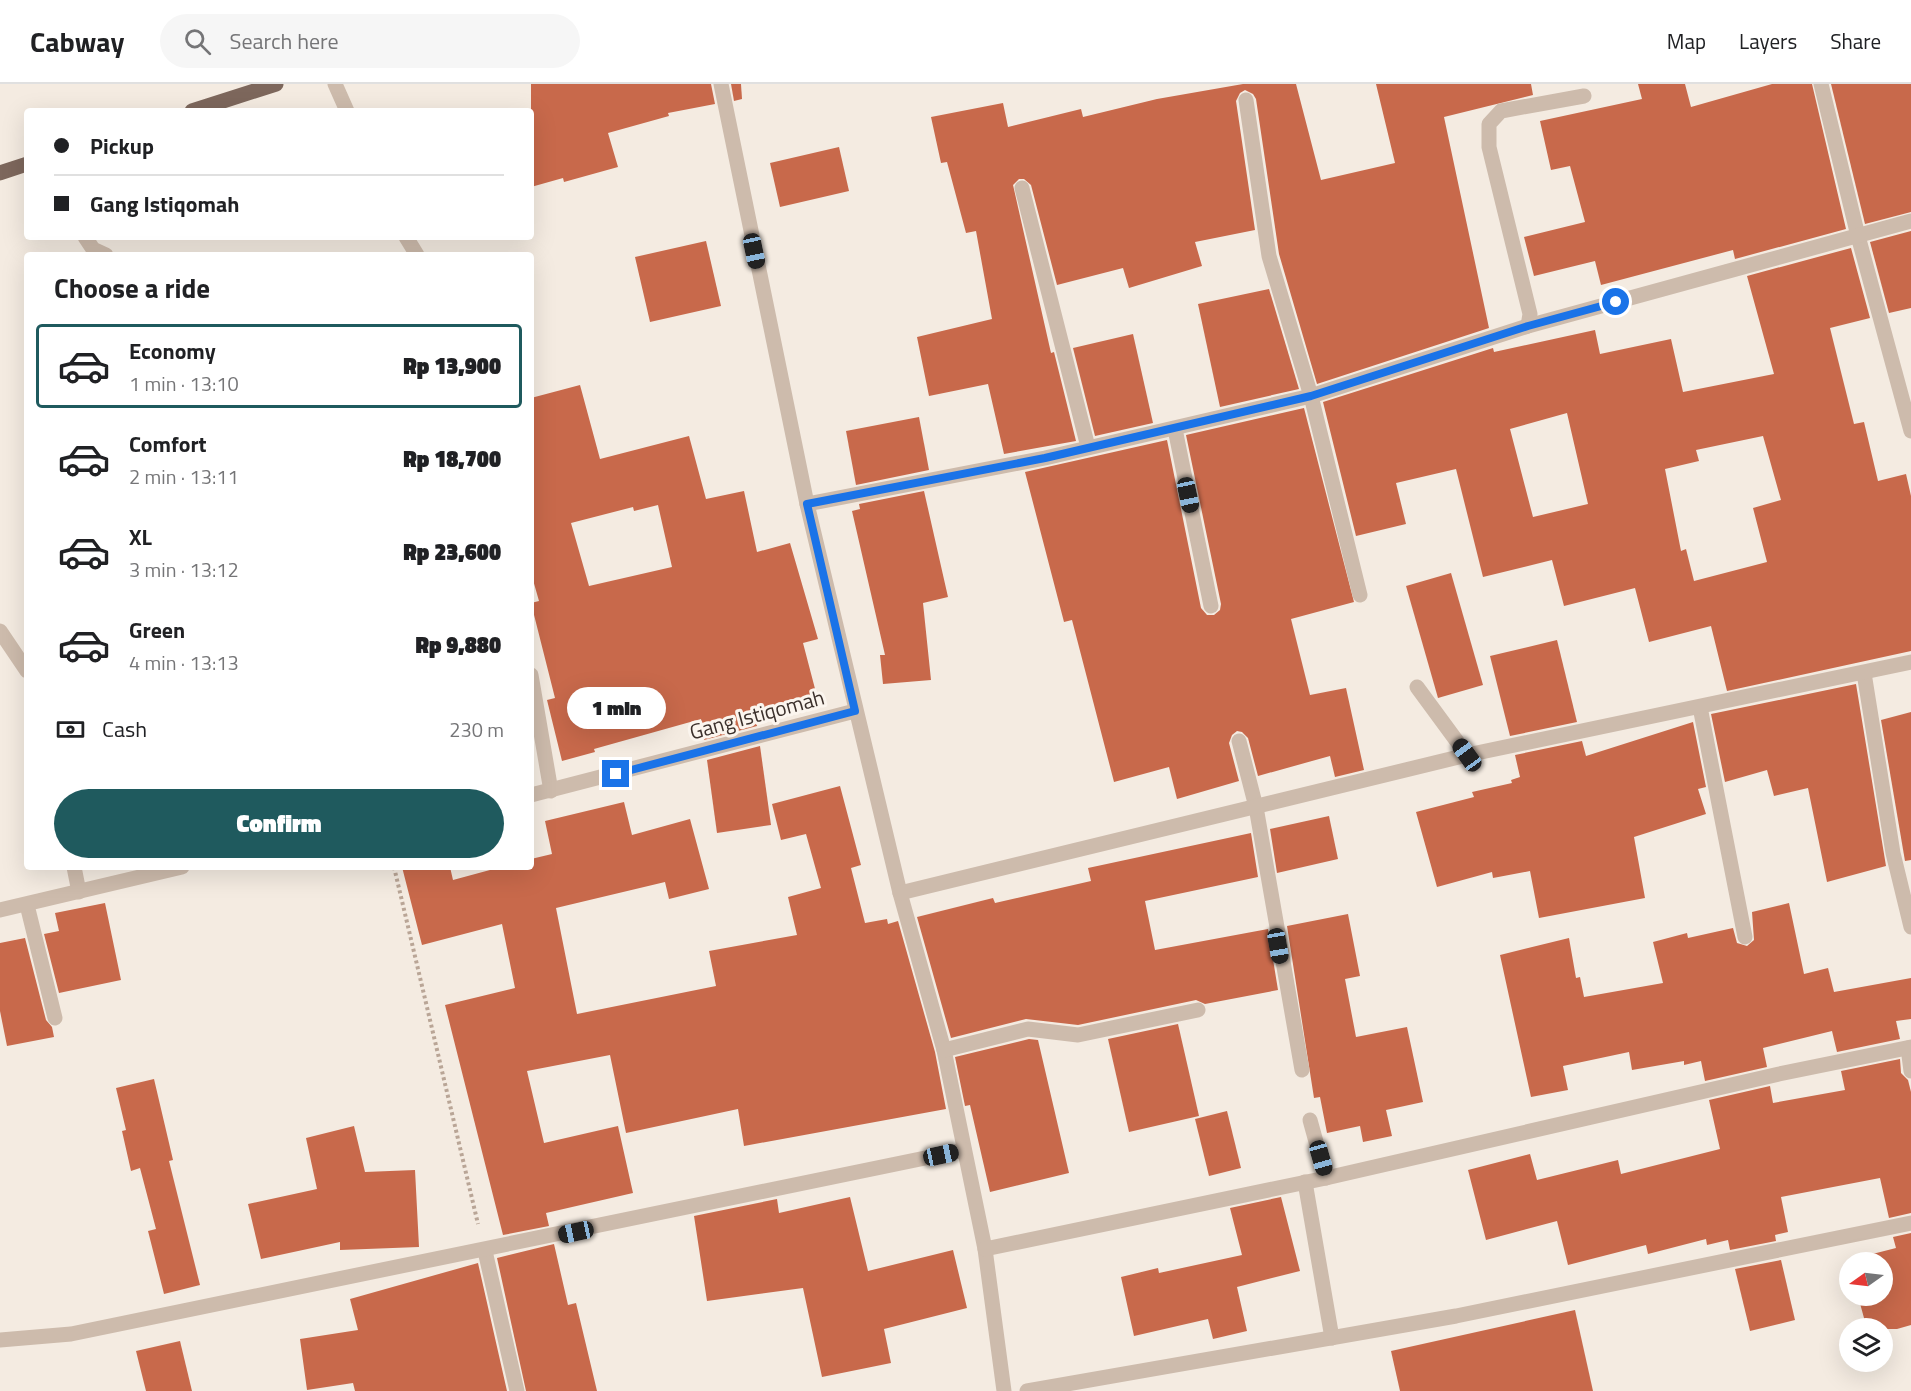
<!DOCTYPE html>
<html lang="en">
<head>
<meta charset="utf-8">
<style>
  :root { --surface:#fff; --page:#f6f6f6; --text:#202124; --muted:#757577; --line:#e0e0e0; --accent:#1f5a5e }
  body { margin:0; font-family:"Titillium Web",sans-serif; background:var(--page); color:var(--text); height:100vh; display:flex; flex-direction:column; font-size:22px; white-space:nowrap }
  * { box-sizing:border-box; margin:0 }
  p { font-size:20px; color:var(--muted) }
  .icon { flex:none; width:33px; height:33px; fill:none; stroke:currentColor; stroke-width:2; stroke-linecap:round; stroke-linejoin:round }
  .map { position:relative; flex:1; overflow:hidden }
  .side { position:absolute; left:24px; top:168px; width:510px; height:618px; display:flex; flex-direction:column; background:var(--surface); border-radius:6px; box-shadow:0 6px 24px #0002 }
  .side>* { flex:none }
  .guide { position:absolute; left:24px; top:24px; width:510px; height:132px; border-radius:6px; box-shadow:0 6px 24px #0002; display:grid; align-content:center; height:132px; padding:0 30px; background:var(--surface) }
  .needle { width:39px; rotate:256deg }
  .buttons { position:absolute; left:1839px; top:1168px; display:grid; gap:12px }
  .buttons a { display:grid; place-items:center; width:54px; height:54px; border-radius:50%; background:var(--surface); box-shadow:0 6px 24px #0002; font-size:30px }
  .end { position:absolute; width:27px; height:27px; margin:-14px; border:8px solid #1a73e8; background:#fff; box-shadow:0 0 0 3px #fff }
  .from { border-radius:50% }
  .bubble { position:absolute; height:42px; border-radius:21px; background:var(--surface); box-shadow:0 6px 24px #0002; font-size:20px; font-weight:800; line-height:42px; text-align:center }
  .car { position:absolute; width:18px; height:36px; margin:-18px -9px; border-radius:8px; box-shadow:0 0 4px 2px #0007; background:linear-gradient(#222 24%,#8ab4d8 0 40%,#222 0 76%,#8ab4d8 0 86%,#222 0) }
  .guide b { display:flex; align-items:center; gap:21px; height:57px; font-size:22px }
  .guide b+b { border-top:2px solid var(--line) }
  .guide i { width:15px; height:15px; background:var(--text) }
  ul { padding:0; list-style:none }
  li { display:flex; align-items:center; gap:18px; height:84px; margin:0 12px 9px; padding:0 18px; border:3px solid transparent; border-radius:6px }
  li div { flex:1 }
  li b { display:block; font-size:22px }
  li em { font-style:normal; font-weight:800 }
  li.active { border-color:var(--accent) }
  li>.icon { width:54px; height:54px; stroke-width:1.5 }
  h2 { padding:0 30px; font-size:27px; line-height:72px }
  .pay { display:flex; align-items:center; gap:15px; height:66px; padding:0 30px; font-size:22px }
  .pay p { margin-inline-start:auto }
  .action { display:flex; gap:12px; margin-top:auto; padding:12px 30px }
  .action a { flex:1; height:69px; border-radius:36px; background:var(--accent); color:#fff; font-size:24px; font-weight:800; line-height:69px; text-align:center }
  header { display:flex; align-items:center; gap:36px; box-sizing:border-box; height:84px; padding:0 30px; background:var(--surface); border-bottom:2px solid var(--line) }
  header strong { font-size:28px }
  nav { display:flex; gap:33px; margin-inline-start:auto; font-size:21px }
  .search { width:420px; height:54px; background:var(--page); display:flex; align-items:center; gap:15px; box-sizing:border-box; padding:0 21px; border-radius:33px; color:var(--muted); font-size:22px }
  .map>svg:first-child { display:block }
  .building { fill:#c8694b; fill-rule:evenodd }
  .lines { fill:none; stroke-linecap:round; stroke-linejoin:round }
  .path { stroke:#b9a596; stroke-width:4; stroke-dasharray:3 3; stroke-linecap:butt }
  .lane { stroke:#cdbbac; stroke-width:15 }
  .street { stroke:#cdbbac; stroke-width:15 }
  .primary { stroke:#7d675c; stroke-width:15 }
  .route { stroke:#1a73e8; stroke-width:8 }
  .labels { text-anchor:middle; stroke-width:6; stroke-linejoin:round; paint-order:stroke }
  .street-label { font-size:21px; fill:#3b302b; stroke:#fbf5ee }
</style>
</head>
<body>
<header>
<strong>Cabway</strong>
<div class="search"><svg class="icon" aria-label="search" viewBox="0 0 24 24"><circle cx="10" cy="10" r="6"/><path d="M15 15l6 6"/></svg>Search here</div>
<nav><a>Map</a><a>Layers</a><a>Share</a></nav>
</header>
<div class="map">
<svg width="1911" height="1307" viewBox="0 0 1911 1307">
  <rect width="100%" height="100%" fill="#f4ebe1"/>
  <g class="building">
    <polygon points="531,0 711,0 715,20 668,29 669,32 608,49 618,83 564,98 563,94 531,103"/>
    <polygon points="731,0 741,0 742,15 734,17"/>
    <polygon points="1243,0 1296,0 1321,96 1395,79 1376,0 1531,0 1533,11 1444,33 1489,244 1317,300 1279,170 1256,15 1253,10 1245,6 1240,9 1236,17 1255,146 1195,158 1202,182 1129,204 1123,184 1057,201 1031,101 1024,95 1019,95 1013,101 1051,269 1054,268 1076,357 1004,370 988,300 929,312 917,253 992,235 976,147 966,149 947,78 941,79 931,33 1003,19 1008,43 1081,25 1083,33 1157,15"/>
    <polygon points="1638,0 1685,0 1691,23 1772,0 1812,0 1846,145 1735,175 1733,166 1601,201 1595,177 1534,192 1524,153 1585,138 1570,82 1551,86 1540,37 1642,15"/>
    <polygon points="1831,0 1911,0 1911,128 1865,140"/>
    <polygon points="839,63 849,107 780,123 770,79"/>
    <polygon points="1911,147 1911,224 1889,229 1870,158"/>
    <polygon points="706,157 721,222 650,238 635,173"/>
    <path d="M1851,164l19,70 -40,10 24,96 10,-2 14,59 28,-7 5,22v155l-184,40 -16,-65 -62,16 -14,-54 -71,18 -12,-46 -69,17 -27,-108 -60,14 10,41 -50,12 -33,-134 170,-54 1,4 101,-22 5,24 71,-15 12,53 91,-18 -27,-98zM1567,329l21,91 -55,13 -23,-88zM1763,352l18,64 -28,8 14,54 -73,19 -8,-32 -5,2 -16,-82 34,-8 -3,-11z"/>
    <polygon points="1269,205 1299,305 1220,323 1198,220"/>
    <polygon points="1133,250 1153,339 1095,352 1073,264"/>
    <path d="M580,301l20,74 89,-23 17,63 38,-8 13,61 33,-9 28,96 -15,4 16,61 -63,15 1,7 -53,14 -3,-21 -107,30 1,3 -33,9 -15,-61 8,-2 -24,-95 8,-2 -8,-28v-175zM658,421l14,62 -83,19 -18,-63 62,-16 1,4z"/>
    <polygon points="1304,324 1354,518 1291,535 1310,611 1346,604 1364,686 1335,693 1330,672 1258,692 1248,654 1242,648 1237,647 1232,651 1229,659 1239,697 1177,715 1169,683 1114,698 1072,536 1064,538 1025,388 1167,356 1201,524 1207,531 1214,531 1220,526 1221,520 1186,351"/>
    <polygon points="919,333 929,386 856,401 846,347"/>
    <polygon points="924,407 948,513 923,519 931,596 883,600 880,571 885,571 852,427 860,425 859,420"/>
    <polygon points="1451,489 1483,601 1438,614 1406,502"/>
    <polygon points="1557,556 1577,638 1510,652 1490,572"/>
    <polygon points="1856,600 1886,782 1827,798 1808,704 1774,712 1767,686 1725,698 1711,630"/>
    <polygon points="1911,628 1911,776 1905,777 1881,636"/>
    <polygon points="1693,638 1706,703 1698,705 1706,730 1634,753 1645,814 1539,834 1530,787 1493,794 1492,788 1437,803 1416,728 1474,713 1472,708 1512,699 1511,696 1520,693 1515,671 1582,657 1586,672"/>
    <polygon points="760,662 771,741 717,749 707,676"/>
    <polygon points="840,702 861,781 851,784 865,839 887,835 888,840 898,837 935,968 946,1025 744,1062 738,1025 626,1049 610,971 527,987 544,1059 618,1042 633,1109 546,1129 549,1142 503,1151 445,921 515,904 502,840 422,861 402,783 450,783 453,796 501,783 531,783 531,775 552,770 545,737 624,718 632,751 690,735 709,805 669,815 665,798 556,824 577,930 716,902 709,867 797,851 788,813 821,804 806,750 781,756 772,720"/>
    <polygon points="1329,732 1338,775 1277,789 1270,745"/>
    <polygon points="1251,749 1258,793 1145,817 1155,866 1268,845 1278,906 1205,920 1196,916 1078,941 1026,935 951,954 917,833 993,814 995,819 1091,797 1088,784"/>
    <polygon points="105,819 121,896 59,909 44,850 59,847 55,829"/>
    <polygon points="1789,819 1804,890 1828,884 1834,908 1911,894 1911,935 1896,937 1900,955 1837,968 1832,947 1763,964 1767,983 1705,997 1701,977 1684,981 1684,977 1632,986 1629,968 1563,982 1568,1006 1531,1013 1500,871 1569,854 1576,894 1580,893 1584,913 1663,899 1653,858 1687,849 1688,854 1733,844 1737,859 1747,862 1754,856 1752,828"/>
    <polygon points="1348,830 1360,892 1345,895 1356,953 1407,943 1423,1018 1386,1026 1392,1052 1363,1058 1360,1042 1327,1049 1320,1013 1314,1014 1287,842"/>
    <polygon points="25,854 46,936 52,943 54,953 7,962 0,927 0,859"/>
    <polygon points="1178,940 1199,1032 1129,1048 1108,955"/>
    <polygon points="1029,955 1038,956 1069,1089 990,1108 970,1021 965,1022 955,973"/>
    <polygon points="1900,975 1901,989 1908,996 1911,1008 1911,1129 1889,1134 1880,1094 1781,1113 1788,1148 1775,1151 1776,1157 1730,1166 1728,1156 1707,1161 1706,1155 1648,1170 1646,1161 1568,1181 1557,1137 1486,1156 1468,1086 1530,1070 1537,1096 1618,1076 1621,1090 1720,1065 1709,1016 1770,1002 1773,1019 1845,1006 1841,987"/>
    <polygon points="154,995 173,1076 169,1077 200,1201 164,1210 148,1147 156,1145 140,1084 131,1087 122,1047 126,1046 116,1004"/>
    <polygon points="1227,1027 1241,1084 1209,1092 1195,1035"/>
    <polygon points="354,1042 365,1088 415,1086 419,1163 340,1166 340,1158 261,1175 248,1120 317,1105 306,1054"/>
    <polygon points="850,1113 868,1187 953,1166 967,1224 884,1245 891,1279 822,1293 803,1204 707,1217 694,1132 777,1115 779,1129"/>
    <polygon points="1281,1113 1300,1187 1237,1203 1247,1247 1213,1255 1208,1235 1134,1252 1121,1193 1158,1184 1159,1189 1242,1171 1230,1124"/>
    <polygon points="1911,1149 1911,1241 1897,1245 1867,1245 1858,1212 1882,1212 1882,1179 1850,1179 1849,1176 1896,1164 1893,1153"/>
    <polygon points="554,1160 568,1221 576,1219 597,1307 526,1307 497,1174"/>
    <polygon points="1781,1176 1795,1236 1750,1247 1735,1185"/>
    <polygon points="478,1179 507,1307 355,1307 353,1299 307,1306 300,1255 358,1246 350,1215"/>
    <polygon points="1575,1226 1593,1307 1400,1307 1391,1267"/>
    <polygon points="180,1257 192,1307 146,1307 136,1267"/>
  </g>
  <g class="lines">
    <polyline class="path" points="394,783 478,1140"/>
    <g class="lane">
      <polyline points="335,0 347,27"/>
      <polyline points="85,153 93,165 106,171"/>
      <polyline points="406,153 417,171"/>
      <polyline points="1417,603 1467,671"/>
      <polyline points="1239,657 1256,723"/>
      <polyline points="27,821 55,934"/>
      <polyline points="1310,1036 1326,1094"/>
    </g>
    <g class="street">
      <polyline points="721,0 807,420 900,809 944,966 985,1165 1004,1307"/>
      <polyline points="1821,0 1858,152 1911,347"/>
      <polyline points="1246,16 1269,172 1311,312 1360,511"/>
      <polyline points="1022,104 1088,363"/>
      <polyline points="1528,242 1530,230 1489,63 1489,40 1501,27 1584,12"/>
      <polyline points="1175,345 1211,522"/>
      <polyline points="807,420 1045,374 1311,312 1528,242 1911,137"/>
      <polyline points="0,547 27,587"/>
      <polyline points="1864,589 1893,769 1911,843"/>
      <polyline points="531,591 551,707"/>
      <polyline points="1700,623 1745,853"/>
      <polyline points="531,711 855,627"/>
      <polyline points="1256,723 1302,986"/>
      <polyline points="74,783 79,808"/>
      <polyline points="900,809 1467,671 1911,578"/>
      <polyline points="0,826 182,783"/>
      <polyline points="1908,964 1911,987"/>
      <polyline points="944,966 1028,945 1078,951 1198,926"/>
      <polyline points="1305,1098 1332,1254"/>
      <polyline points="985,1165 1326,1094 1779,990 1911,963"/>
      <polyline points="485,1167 517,1307"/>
      <polyline points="0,1256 71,1250 964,1066"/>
      <polyline points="1027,1307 1456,1232 1911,1139"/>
    </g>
    <g class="primary">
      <polyline points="192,27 276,0"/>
      <polyline points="0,89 27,80"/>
    </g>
  </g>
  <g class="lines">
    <polyline class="route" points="616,690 855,627 807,420 1045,374 1311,312 1528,242 1616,218"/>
  </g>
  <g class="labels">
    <g class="street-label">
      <text transform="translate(757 631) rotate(-15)" y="7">Gang Istiqomah</text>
    </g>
  </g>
</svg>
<div class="buttons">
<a><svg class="needle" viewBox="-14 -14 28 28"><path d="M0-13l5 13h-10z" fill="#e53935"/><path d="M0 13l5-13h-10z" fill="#757577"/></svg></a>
<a><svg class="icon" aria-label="layers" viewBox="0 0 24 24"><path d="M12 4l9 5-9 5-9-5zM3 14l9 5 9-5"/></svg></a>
</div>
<i class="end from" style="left:1616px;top:218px"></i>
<i class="end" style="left:616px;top:690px"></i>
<div class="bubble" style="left:567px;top:603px;width:99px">1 min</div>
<i class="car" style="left:754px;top:167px;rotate:168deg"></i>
<i class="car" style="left:1188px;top:411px;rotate:168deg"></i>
<i class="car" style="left:1467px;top:671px;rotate:324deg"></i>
<i class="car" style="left:1278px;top:862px;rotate:170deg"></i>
<i class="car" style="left:941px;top:1071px;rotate:78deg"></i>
<i class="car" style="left:1321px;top:1074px;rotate:164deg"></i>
<i class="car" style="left:576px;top:1148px;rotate:258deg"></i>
<div class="guide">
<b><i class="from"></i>Pickup</b>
<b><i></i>Gang Istiqomah</b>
</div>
<section class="side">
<h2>Choose a ride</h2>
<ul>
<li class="active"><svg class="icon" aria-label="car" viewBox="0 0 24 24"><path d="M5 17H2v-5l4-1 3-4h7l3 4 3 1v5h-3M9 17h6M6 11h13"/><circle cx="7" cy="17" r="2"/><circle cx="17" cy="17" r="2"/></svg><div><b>Economy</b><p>1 min · 13:10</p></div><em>Rp 13,900</em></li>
<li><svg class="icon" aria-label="car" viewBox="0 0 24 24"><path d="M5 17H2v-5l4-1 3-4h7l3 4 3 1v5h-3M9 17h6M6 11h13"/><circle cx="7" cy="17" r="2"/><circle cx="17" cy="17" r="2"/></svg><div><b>Comfort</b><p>2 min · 13:11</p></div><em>Rp 18,700</em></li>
<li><svg class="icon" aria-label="car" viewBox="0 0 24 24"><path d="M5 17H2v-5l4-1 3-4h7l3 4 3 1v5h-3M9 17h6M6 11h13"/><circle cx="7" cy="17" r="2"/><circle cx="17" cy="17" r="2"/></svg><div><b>XL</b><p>3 min · 13:12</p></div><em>Rp 23,600</em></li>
<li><svg class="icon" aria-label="car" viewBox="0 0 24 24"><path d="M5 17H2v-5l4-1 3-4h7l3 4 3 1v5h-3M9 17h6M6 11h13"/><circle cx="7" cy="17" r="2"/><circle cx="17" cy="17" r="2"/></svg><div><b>Green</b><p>4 min · 13:13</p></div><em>Rp 9,880</em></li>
</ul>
<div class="pay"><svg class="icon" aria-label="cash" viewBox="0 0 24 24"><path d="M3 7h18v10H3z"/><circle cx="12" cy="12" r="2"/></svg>Cash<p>230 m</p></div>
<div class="action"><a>Confirm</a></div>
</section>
</div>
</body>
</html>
